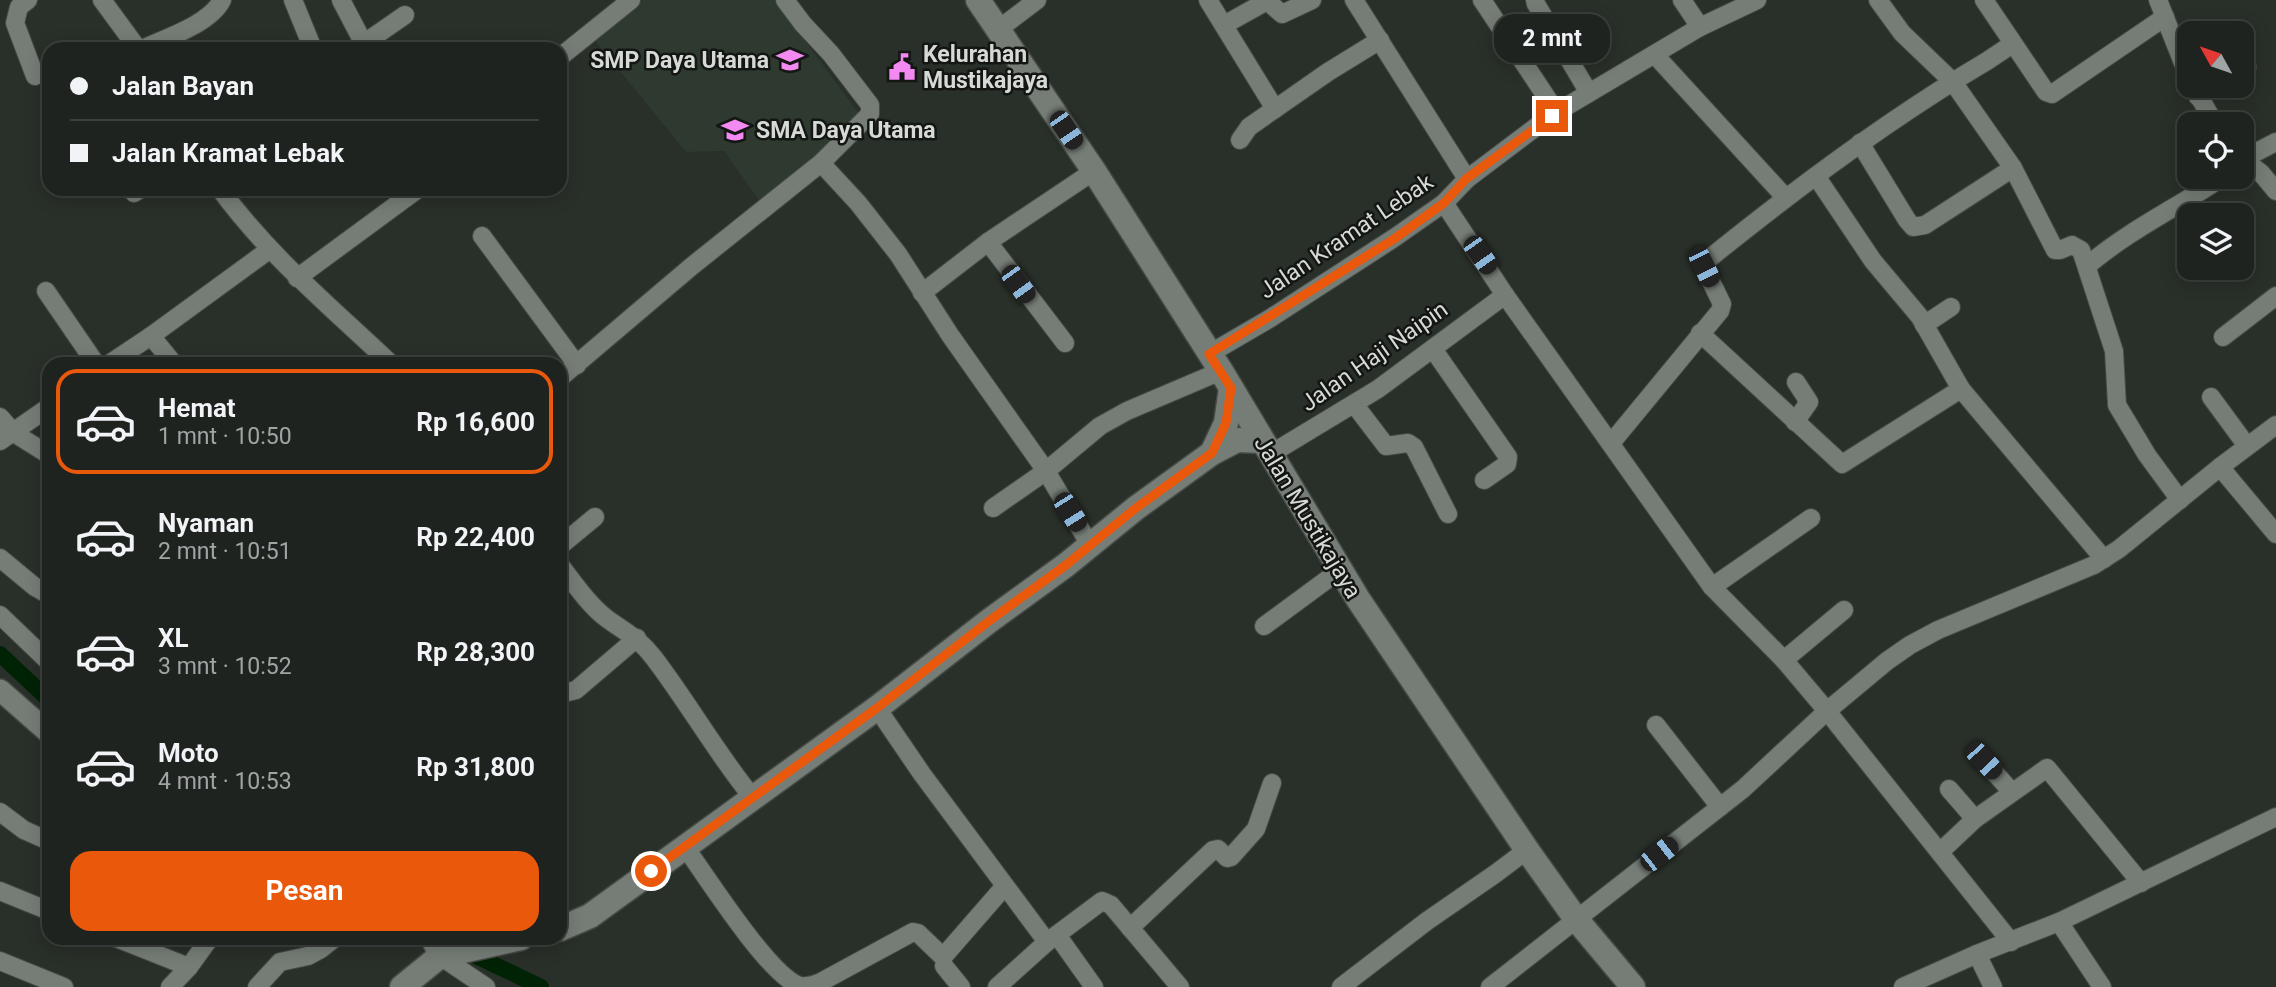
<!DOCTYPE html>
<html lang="id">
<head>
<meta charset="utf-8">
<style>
  :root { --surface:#1f231f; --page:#2c2f2c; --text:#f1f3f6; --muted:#a1a4a4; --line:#3c403d; --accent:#ea580c }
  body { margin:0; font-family:Roboto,sans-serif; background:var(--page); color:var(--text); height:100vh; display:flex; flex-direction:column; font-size:26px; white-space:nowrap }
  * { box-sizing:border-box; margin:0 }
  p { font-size:23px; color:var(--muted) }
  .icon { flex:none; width:38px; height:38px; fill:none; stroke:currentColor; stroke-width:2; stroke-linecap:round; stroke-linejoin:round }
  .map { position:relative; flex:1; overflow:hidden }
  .drawer { position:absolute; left:42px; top:357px; width:525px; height:588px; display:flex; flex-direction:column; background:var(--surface); border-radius:21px; box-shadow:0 4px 18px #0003,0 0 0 2px var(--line) }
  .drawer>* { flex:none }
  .banner { position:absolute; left:42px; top:42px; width:525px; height:154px; border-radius:21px; box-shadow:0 4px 18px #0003,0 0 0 2px var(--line); display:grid; align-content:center; height:154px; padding:0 28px; background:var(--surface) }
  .needle { width:46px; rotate:310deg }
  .fabs { position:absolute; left:2177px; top:21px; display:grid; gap:14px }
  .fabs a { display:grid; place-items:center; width:77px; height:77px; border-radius:14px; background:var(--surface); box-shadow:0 4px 18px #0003,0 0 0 2px var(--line); font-size:35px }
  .end { position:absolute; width:32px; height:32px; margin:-16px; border:9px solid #ea580c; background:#fff; box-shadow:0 0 0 4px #fff }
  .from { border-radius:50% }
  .bubble { position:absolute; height:49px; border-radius:21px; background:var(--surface); box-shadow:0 4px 18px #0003,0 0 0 2px var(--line); font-size:23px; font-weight:700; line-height:49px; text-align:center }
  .car { position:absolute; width:21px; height:42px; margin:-21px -10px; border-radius:9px; box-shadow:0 0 5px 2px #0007; background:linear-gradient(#222 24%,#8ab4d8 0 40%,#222 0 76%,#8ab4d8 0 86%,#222 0) }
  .banner b { display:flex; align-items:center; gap:24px; height:66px; font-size:26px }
  .banner b+b { border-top:2px solid var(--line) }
  .banner i { width:18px; height:18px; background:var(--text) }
  ul { padding:12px 0 0; list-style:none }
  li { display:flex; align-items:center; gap:21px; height:105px; margin:0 14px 10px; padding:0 14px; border:4px solid transparent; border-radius:21px }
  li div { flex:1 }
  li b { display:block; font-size:26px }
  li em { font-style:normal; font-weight:700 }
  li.current { border-color:var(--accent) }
  li>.icon { width:63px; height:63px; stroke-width:1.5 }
  .primary-button { display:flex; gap:14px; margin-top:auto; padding:14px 28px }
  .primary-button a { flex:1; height:80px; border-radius:21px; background:var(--accent); color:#fff; font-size:28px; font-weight:700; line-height:80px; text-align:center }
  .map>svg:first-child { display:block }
  .built { fill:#2e392f }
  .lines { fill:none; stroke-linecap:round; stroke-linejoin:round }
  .canal { stroke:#002205; stroke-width:16 }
  .minor-casing { stroke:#454a45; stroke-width:20 }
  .tertiary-casing { stroke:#454a45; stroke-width:24 }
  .secondary-casing { stroke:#454a45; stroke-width:27 }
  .minor { stroke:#767d76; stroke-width:18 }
  .tertiary { stroke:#767d76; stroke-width:21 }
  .secondary { stroke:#767d76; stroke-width:24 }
  .route { stroke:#ea580c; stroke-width:9 }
  .labels { text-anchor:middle; stroke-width:5; stroke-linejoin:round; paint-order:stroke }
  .poi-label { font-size:23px; font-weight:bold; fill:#d6dad6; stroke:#141614; text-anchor:start }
  .street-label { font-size:23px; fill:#d6dad6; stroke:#141614 }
</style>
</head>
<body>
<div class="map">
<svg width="2276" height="987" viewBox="0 0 2276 987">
  <rect width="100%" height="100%" fill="#292f29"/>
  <polygon class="built" points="643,0 775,0 863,119 759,200 724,151 686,152 593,38"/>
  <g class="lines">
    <g class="canal">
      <polyline points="0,654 49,700"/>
      <polyline points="463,938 474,955 541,987"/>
    </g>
    <defs>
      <g id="minor">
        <polyline points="28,0 19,7 15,23 35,76"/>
        <polyline points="102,0 138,49"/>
        <polyline points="293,0 313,49"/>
        <polyline points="341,0 364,44"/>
        <polyline points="1208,0 1275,109"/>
        <polyline points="1354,0 1467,179"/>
        <polyline points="1482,0 1557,113"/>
        <polyline points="1535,0 1536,4 1589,93"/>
        <polyline points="1682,0 1700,27"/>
        <polyline points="1878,0 1902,33 1953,82 2013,168 2055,250 2060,250 2072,245 2081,250 2114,351 2117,405 2147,455 2180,500"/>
        <polyline points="1984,0 2046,92 2052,94 2165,17"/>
        <polyline points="2158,0 2189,78"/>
        <polyline points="1224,25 1267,1 1282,14 1312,0"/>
        <polyline points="999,29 1037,0"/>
        <path d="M142,49c24,-11 68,-25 80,-49"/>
        <polyline points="356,49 405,15"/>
        <polyline points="1655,55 1785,197"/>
        <polyline points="560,57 631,0"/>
        <polyline points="2242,70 2247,67"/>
        <polyline points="2193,86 2215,124"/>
        <polyline points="2198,97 2217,86"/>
        <polyline points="1240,140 1249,127 1328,72 1380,40"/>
        <polyline points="1860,143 1907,220 1913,227 1925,225 2013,168"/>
        <polyline points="2242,158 2243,159 2276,142"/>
        <polyline points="2242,161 2243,159 2261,173 2276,191"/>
        <polyline points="821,163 858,203 898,254 950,335 1046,471 993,508"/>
        <polyline points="1816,176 1873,261 1920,317 1961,389"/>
        <path d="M220,189c49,67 111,118 171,175"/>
        <polyline points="134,193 140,189"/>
        <polyline points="1444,203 1505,295 1712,587 1784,660 1827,711 2011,942"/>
        <polyline points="482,236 577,365"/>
        <polyline points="988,242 1065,343"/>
        <path d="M2087,266c42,-36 91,-59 136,-89"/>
        <polyline points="297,278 418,189"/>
        <polyline points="46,291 96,364"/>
        <polyline points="922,293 988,242 1094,171"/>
        <polyline points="1924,325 1951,307"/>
        <polyline points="1700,333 1842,464 1961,389 2104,559"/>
        <polyline points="151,336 174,364"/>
        <polyline points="2223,337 2276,296"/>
        <polyline points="1433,349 1508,457 1507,464 1484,480"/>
        <polyline points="1209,354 1269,319 1394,238 1444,203 1467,179 1552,115 1700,27 1757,0"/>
        <polyline points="109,364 151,336 269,250"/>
        <polyline points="560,378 692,266 821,163 870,114 870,105 831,54 803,24 785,0"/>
        <polyline points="2211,397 2247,446"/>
        <polyline points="1354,404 1386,446 1408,443 1414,447 1448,514"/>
        <polyline points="0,417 14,433 49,455"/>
        <polyline points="1795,422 1809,402 1796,382"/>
        <polyline points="0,441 49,407"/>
        <path d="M1612,442l108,-131 2,-7 -18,-37 1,-5c90,-73 182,-142 282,-201l21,-14 3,-7"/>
        <polyline points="1269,455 1378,389 1505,295"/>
        <polyline points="2220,467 2276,534"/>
        <polyline points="1090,545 1046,471 1100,426 1127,411 1221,371"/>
        <polyline points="560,546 595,517"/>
        <polyline points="0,558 35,587 49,595"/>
        <path d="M560,565c14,18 28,39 46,53 19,14 33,20 48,40 35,46 63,96 99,140"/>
        <polyline points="1712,587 1811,518"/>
        <polyline points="0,615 49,662"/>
        <polyline points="1264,626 1340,570"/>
        <polyline points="1784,660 1844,610"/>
        <polyline points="560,694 576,690 637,638"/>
        <polyline points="877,708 922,774 1047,942"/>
        <polyline points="1656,725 1720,807"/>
        <polyline points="1984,761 2012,792"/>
        <polyline points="1949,789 1975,819"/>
        <polyline points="0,812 24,830 49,841"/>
        <path d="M685,847c22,30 84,129 115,139 7,1 14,-1 21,-4l92,-50 5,1 25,24 61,-70"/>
        <polyline points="1941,851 1975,819 2047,768 2141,883"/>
        <polyline points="0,891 49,911"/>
        <polyline points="2059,922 2102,987"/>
        <polyline points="1130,928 1213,850 1218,849 1227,858 1231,857 1256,829 1272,783"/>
        <polyline points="1057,935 1094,987"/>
        <polyline points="116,938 189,967"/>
        <polyline points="1977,954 1993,987"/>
        <polyline points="440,956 486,987"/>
        <polyline points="0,961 64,987"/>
        <polyline points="944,966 961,987"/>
        <polyline points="170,987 189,967 210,938"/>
        <polyline points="257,987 280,962 308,956 321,949 335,938"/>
        <polyline points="997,987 1047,942 1102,901 1111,905 1180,987"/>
        <polyline points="1341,987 1427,921 1495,874 1527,850"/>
        <polyline points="1490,987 1743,789 1827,711 1887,661 1910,645 1938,630 2094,565 2119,549 2220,467 2276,425"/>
        <polyline points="1903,987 1977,954 2059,922 2276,817"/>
      </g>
      <g id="tertiary">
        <polyline points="0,690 49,733"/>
        <polyline points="431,938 440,956"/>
      </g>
      <g id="secondary">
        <polyline points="978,0 1094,171 1221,371 1358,599 1527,850 1576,919 1633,987"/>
        <polyline points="1212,453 1226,423 1231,388"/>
        <polyline points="560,929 590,916 877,708 989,621 1066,565 1136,508 1212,453 1237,440 1261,441"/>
        <polyline points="402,987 440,956 521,938"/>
      </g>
    </defs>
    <use href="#minor" class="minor-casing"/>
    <use href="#tertiary" class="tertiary-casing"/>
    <use href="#secondary" class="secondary-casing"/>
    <use href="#minor" class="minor"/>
    <use href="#tertiary" class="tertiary"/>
    <use href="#secondary" class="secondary"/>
  </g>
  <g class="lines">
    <polyline class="route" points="651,871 877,708 989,621 1066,565 1136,508 1212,453 1226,423 1231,388 1209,354 1394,239 1444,203 1466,179 1552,116"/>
  </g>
  <defs>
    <symbol id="school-bare" viewBox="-9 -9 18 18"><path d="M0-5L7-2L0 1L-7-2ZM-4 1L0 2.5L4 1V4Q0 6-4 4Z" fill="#f38af1" stroke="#141614" stroke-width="2.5" paint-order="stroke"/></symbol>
    <symbol id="civic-bare" viewBox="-9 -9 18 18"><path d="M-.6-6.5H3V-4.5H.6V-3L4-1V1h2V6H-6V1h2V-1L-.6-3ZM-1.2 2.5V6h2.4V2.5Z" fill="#f38af1" stroke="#141614" stroke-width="2.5" paint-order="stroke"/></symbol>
  </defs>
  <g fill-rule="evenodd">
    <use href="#school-bare" x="771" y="41" width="38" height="38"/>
    <use href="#civic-bare" x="883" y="48" width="38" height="38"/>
    <use href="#school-bare" x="716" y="111" width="38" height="38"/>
  </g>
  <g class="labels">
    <g class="poi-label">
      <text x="923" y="62">Kelurahan<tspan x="923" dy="26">Mustikajaya</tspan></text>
      <text x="769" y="68" text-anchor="end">SMP Daya Utama</text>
      <text x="756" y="138">SMA Daya Utama</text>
    </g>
    <g class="street-label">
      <text transform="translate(1346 236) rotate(-34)" y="8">Jalan Kramat Lebak</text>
      <text transform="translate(1374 356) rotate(-35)" y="8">Jalan Haji Naipin</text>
      <text transform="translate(1308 517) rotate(59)" y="8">Jalan Mustikajaya</text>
    </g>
  </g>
</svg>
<div class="fabs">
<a><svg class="needle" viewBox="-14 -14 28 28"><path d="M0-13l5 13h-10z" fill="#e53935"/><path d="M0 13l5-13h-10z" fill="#a1a4a4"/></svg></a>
<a><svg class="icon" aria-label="locate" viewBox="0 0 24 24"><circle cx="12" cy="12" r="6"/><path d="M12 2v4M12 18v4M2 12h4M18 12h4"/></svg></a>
<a><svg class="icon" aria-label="layers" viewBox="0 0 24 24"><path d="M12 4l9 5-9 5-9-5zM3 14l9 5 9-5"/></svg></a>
</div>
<i class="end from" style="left:651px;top:871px"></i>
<i class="end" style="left:1552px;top:116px"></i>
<div class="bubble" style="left:1494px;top:14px;width:116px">2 mnt</div>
<i class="car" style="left:1066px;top:130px;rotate:146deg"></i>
<i class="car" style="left:1480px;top:255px;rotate:145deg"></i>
<i class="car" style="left:1704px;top:267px;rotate:154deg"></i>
<i class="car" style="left:1018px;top:284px;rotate:144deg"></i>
<i class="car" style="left:1070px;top:512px;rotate:148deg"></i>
<i class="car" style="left:1984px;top:761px;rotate:137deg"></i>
<i class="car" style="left:1659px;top:854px;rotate:52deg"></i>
<div class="banner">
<b><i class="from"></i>Jalan Bayan</b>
<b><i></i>Jalan Kramat Lebak</b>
</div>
<section class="drawer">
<ul>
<li class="current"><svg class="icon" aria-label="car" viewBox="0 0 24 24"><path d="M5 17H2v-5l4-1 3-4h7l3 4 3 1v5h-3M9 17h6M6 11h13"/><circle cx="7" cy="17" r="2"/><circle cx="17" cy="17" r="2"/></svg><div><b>Hemat</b><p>1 mnt · 10:50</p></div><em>Rp 16,600</em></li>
<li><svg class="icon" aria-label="car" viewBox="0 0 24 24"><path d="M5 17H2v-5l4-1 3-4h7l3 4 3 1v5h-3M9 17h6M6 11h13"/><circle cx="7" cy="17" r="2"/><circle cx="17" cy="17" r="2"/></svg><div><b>Nyaman</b><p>2 mnt · 10:51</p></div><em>Rp 22,400</em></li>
<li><svg class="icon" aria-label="car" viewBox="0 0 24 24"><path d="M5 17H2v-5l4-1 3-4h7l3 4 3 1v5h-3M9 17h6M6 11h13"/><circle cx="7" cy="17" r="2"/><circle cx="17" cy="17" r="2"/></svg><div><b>XL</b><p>3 mnt · 10:52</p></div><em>Rp 28,300</em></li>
<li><svg class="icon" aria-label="car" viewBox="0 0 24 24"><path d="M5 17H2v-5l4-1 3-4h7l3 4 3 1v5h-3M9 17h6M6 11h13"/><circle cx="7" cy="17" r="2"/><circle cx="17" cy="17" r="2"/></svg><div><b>Moto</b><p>4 mnt · 10:53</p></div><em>Rp 31,800</em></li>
</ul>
<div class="primary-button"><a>Pesan</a></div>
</section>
</div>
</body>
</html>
